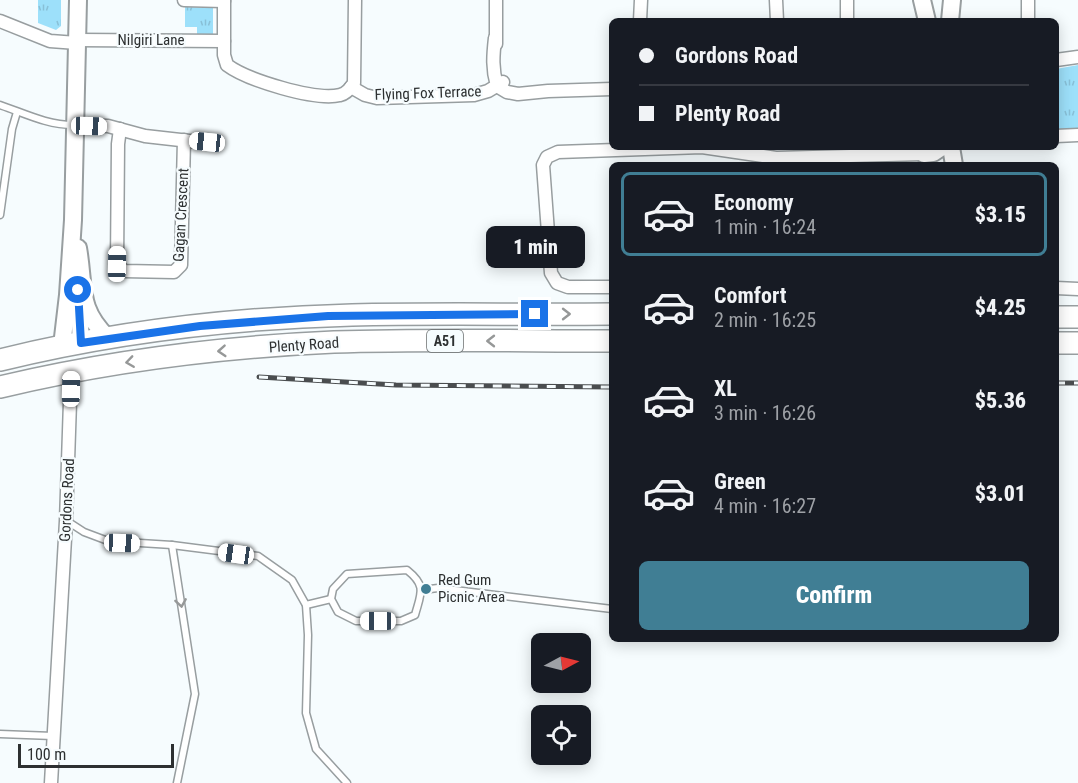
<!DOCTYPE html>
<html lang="en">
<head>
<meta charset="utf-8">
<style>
  :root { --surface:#171b24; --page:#20242c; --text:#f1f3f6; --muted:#9ea1a6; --line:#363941; --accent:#407e94 }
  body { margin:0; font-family:"Roboto Condensed",sans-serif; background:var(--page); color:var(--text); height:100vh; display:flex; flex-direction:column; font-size:22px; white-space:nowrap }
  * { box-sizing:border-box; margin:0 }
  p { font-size:20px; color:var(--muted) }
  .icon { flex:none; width:33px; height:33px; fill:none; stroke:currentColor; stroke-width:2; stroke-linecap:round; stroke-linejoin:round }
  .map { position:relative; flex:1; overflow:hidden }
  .side { position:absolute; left:609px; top:162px; width:450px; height:480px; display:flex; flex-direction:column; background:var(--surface); border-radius:9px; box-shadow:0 3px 15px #0003 }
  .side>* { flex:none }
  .hud { position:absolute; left:609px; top:18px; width:450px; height:132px; border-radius:9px; box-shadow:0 3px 15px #0003; display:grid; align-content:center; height:132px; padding:0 30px; background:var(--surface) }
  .needle { width:39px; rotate:83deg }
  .buttons { position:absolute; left:531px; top:633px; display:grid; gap:12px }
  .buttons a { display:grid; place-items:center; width:60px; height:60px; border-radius:9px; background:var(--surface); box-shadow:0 3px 15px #0003; font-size:30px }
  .scale { position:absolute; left:18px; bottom:15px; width:156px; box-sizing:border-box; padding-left:6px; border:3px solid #2d3031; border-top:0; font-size:16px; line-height:21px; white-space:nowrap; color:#2d3031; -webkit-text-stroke:4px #f6fcfe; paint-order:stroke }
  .end { position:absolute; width:27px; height:27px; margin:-14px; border:8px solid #1a73e8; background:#fff; box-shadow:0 0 0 3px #fff }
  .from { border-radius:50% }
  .bubble { position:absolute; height:42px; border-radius:9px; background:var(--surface); box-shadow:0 3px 15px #0003; font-size:20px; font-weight:800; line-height:42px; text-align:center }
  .car { position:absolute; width:18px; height:36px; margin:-18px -9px; border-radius:8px; box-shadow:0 0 4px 2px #0007; background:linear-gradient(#fff 24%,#345 0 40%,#fff 0 76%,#345 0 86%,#fff 0) }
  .hud b { display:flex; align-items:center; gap:21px; height:57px; font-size:22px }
  .hud b+b { border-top:2px solid var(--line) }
  .hud i { width:15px; height:15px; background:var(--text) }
  ul { padding:10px 0 0; list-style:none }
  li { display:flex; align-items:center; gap:18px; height:84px; margin:0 12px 9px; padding:0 18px; border:3px solid transparent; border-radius:9px }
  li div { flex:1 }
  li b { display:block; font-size:22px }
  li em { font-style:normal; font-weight:800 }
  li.current { border-color:var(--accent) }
  li>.icon { width:54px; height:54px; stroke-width:1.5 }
  .primary-button { display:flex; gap:12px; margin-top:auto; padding:12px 30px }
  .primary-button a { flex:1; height:69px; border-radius:9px; background:var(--accent); color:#fff; font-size:24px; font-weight:800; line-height:69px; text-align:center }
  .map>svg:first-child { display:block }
  .grass { fill:url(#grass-tufts) }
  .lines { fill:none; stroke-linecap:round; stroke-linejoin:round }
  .lane-casing { stroke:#989ea0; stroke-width:9 }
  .street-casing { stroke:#989ea0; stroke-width:15 }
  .secondary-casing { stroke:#989ea0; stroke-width:20 }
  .highway-casing { stroke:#989ea0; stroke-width:24 }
  .lane { stroke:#fff; stroke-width:6 }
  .street { stroke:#fff; stroke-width:12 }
  .secondary { stroke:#fff; stroke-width:16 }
  .highway { stroke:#fff; stroke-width:21 }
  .rail-casing { stroke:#4a4d4f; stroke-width:5 }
  .rail { stroke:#f6fcfe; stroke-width:3; stroke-dasharray:9; stroke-linecap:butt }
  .oneway { stroke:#969898 }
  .route { stroke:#1a73e8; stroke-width:8 }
  .poi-dot { fill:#407e94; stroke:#f6fcfe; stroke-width:2 }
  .labels { text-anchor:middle; stroke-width:4.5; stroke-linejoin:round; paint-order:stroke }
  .shield { fill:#f6fcfe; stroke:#696d6e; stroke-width:1.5 }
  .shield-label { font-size:14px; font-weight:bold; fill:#2d3031 }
  .street-label { font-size:15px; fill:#2d3031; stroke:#f6fcfe }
  .poi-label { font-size:15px; fill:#2d3031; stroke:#f6fcfe; text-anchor:start }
</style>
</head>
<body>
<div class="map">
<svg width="1078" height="783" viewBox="0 0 1078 783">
  <defs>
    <pattern id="grass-tufts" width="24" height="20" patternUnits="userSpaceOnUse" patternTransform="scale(1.5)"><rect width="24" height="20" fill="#9de0fa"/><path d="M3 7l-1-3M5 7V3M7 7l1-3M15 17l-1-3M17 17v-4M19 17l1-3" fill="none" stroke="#88c0d7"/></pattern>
  </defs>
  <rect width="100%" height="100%" fill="#f6fcfe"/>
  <g class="grass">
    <polygon points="38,0 61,0 61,26 56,30 38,23"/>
    <polygon points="185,7 213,8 213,35 197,35 197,27 185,27"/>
    <polygon points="1078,65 1078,131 1056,131 1056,69"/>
  </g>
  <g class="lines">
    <defs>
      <g id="lane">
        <path d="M0,105c24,8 47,20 73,20"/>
        <polyline points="0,215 12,129 17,112"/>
        <polyline points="67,521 84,532 108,541 172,545 258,556 292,580 306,605 308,635 306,713 316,749 347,783"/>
        <polyline points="172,545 195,694 177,783"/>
        <path d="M407,570c20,16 14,23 8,45l-14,6h-45l-18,-9 -7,-13 2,-10 14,-15z"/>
        <polyline points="422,590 438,588 612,609"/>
        <polyline points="306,605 331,599"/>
        <polyline points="0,734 53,736"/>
      </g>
      <g id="street">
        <polyline points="184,0 224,1"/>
        <path d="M224,0v55l3,10c20,15 88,36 113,30 6,-1 10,-6 14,-12l1,-83"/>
        <polyline points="776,0 777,21"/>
        <polyline points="847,0 847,21"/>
        <polyline points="1028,0 1028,21"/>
        <polyline points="0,21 50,41 77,43"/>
        <polyline points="640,21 641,0"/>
        <path d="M495,38c-2,18 -3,31 2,48l10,6 11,2 30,-3 64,-2"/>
        <polyline points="77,40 224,41"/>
        <polyline points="496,44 496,0"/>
        <polyline points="1056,60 1078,57"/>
        <polyline points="351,87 365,95 377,98 474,95 488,91 503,82"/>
        <polyline points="74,125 108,126 145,136 207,143"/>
        <polyline points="120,129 118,144 117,264 124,271 174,272 181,265 184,140"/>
        <polyline points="1056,136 1078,135"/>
        <polyline points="612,287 568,287 557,283 551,273 543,165 547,157 558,152 702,147 776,158 924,154"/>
        <polyline points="1056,288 1078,289"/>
        <polyline points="51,783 66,521 71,372"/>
      </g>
      <g id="secondary">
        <polyline points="922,0 927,21"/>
        <polyline points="950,21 952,0"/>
        <polyline points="951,147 954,165"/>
        <polyline points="924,154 933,153 942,147"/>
        <path d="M78,248c7,39 -1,60 30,90"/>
        <polyline points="78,286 81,343"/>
        <polyline points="62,346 68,295 73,220 78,0"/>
      </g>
      <g id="highway">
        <polyline points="1056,317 1078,317"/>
        <polyline points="1056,343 1078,343"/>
        <path d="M0,360c114,-28 234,-42 352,-45 87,-2 173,0 260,-1"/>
        <path d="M0,387c109,-26 222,-40 334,-45 92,-3 185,-1 278,-1"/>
      </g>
    </defs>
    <use href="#lane" class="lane-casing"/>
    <use href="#street" class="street-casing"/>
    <use href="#secondary" class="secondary-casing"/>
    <use href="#highway" class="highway-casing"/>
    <use href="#lane" class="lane"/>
    <use href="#street" class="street"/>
    <use href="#secondary" class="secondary"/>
    <use href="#highway" class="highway"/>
    <defs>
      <g id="rail">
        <polyline points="259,377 396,385 612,387"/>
        <polyline points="1056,383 1078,383"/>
      </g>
    </defs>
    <use href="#rail" class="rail-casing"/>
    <use href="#rail" class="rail"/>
  </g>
  <defs><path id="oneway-chevron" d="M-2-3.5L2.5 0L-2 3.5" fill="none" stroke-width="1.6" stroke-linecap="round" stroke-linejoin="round" transform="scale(1.5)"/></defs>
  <g class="oneway">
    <use href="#oneway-chevron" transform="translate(566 314)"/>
    <use href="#oneway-chevron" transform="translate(491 341) rotate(180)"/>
    <use href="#oneway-chevron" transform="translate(222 351) rotate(176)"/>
    <use href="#oneway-chevron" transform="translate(130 362) rotate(172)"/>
    <use href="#oneway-chevron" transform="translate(181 603) rotate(81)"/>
  </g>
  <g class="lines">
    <polyline class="route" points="78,290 81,343 200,326 328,316 535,314"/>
  </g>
  <circle class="poi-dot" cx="426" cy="589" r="6"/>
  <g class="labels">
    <rect class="shield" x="427" y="330" width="36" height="22" rx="4.5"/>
    <g class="shield-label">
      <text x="445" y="346">A51</text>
    </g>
    <g class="street-label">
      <text x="151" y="45">Nilgiri Lane</text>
      <text transform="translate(428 93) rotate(-2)" y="5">Flying Fox Terrace</text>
      <text transform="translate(181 215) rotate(-87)" y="5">Gagan Crescent</text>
      <text transform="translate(304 345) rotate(-4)" y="5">Plenty Road</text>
      <text transform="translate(67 500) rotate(-87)" y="5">Gordons Road</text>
    </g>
    <g class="poi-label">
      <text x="438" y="585">Red Gum<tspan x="438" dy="17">Picnic Area</tspan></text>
    </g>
  </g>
</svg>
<div class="buttons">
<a><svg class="needle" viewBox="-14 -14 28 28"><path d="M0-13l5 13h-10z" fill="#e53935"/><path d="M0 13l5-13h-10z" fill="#9ea1a6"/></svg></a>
<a><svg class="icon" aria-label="locate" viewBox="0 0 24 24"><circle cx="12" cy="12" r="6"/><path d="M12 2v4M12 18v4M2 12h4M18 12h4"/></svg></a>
</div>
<div class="scale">100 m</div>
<i class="end from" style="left:78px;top:290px"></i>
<i class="end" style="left:535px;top:314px"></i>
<div class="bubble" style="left:486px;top:226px;width:99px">1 min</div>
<i class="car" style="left:89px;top:126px;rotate:92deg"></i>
<i class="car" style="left:207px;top:142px;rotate:276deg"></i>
<i class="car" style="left:117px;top:264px;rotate:1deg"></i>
<i class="car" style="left:71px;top:389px;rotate:1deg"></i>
<i class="car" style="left:122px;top:543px;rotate:92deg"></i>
<i class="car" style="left:236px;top:554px;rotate:278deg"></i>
<i class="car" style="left:378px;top:621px;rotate:270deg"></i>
<div class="hud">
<b><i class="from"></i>Gordons Road</b>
<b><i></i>Plenty Road</b>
</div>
<section class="side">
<ul>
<li class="current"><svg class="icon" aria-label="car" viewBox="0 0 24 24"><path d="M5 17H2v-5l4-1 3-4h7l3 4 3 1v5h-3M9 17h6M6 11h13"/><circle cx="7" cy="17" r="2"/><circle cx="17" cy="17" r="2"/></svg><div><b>Economy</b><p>1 min · 16:24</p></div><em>$3.15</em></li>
<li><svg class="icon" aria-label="car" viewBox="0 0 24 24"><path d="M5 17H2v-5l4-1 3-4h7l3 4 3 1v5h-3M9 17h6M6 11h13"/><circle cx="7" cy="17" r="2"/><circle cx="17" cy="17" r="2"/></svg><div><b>Comfort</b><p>2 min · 16:25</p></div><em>$4.25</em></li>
<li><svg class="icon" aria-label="car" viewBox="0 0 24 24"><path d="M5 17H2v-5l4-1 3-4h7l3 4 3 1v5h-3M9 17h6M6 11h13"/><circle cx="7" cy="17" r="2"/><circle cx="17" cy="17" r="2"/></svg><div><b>XL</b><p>3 min · 16:26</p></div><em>$5.36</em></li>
<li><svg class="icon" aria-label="car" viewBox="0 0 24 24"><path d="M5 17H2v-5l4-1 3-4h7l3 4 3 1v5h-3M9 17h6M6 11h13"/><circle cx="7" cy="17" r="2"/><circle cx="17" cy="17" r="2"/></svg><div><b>Green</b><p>4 min · 16:27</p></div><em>$3.01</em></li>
</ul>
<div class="primary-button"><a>Confirm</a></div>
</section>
</div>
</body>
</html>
